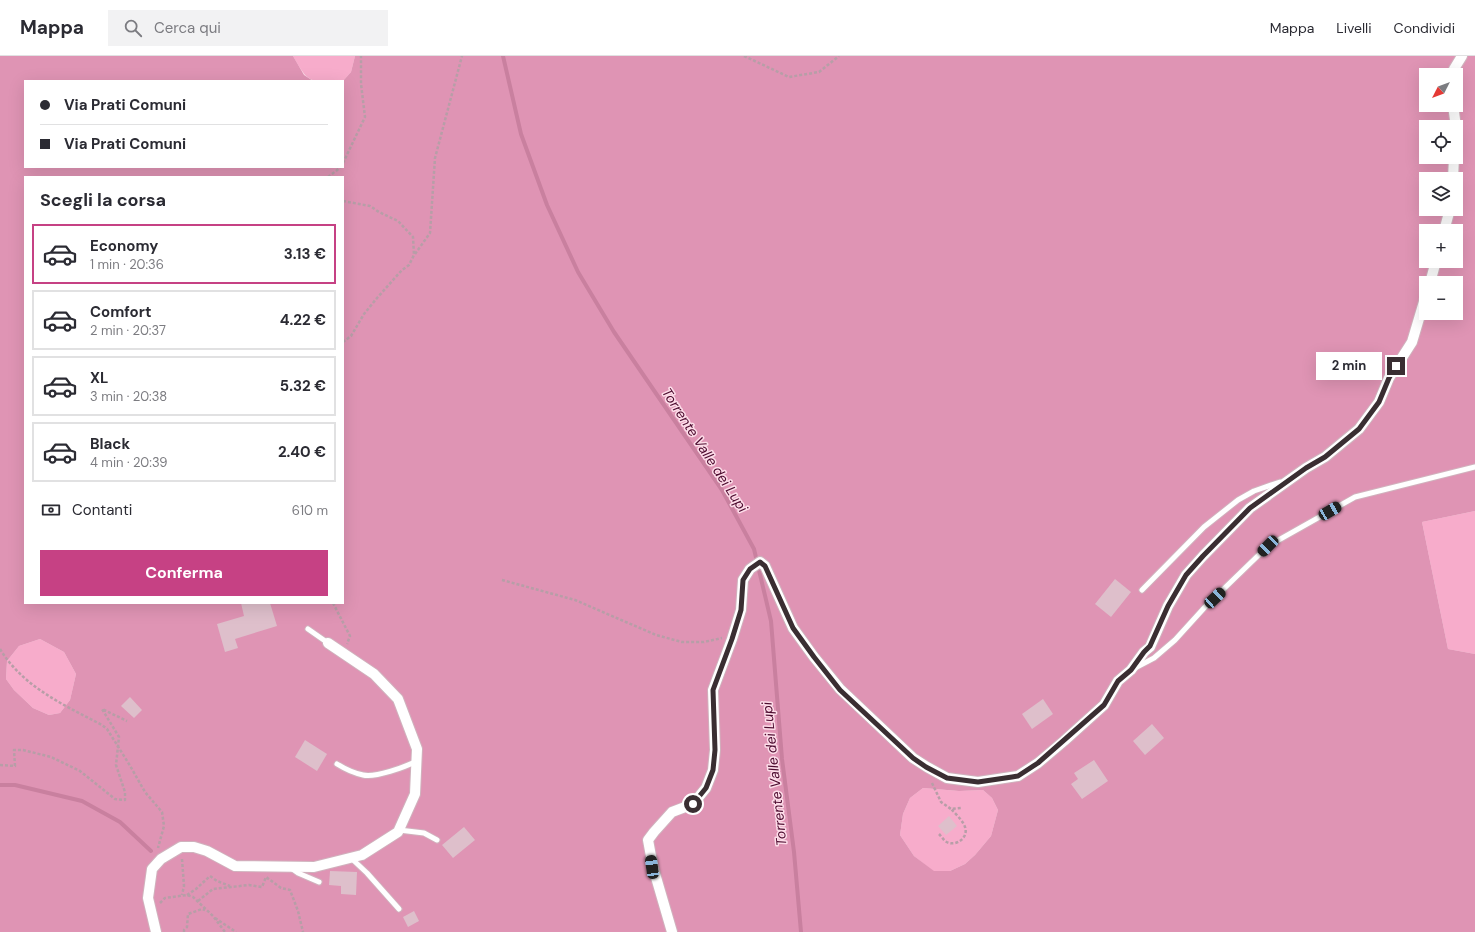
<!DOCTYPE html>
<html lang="it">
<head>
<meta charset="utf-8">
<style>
  :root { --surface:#fff; --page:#f2f2f3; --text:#2b2b33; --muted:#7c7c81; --line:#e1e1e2; --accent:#c64184 }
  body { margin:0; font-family:"DM Sans",sans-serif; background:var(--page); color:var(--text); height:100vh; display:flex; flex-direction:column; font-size:15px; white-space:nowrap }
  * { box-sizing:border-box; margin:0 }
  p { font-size:13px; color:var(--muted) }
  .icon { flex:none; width:22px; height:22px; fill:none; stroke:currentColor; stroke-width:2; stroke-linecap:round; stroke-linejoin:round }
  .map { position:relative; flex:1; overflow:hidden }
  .drawer { position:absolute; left:24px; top:120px; width:320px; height:428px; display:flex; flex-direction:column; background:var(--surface); border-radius:0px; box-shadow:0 4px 16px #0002 }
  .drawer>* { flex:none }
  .top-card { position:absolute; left:24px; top:24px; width:320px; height:88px; border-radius:0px; box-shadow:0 4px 16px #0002; display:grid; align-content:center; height:88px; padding:0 16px; background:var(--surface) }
  .needle { width:26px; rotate:228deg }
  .tools { position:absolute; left:1419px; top:12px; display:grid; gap:8px }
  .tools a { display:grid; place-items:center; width:44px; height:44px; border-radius:0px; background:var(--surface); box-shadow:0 4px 16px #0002; font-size:20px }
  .end { position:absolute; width:18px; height:18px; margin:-9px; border:5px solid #3a2e32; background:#fff; box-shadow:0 0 0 2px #fff }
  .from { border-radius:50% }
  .bubble { position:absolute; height:28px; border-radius:0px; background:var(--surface); box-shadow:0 4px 16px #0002; font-size:13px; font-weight:700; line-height:28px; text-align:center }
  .car { position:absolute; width:12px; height:24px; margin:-12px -6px; border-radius:5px; box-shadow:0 0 3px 1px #0007; background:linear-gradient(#222 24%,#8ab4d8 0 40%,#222 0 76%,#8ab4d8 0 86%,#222 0) }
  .top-card b { display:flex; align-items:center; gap:14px; height:38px; font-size:15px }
  .top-card b+b { border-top:1px solid var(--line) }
  .top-card i { width:10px; height:10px; background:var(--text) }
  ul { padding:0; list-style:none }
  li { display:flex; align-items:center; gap:12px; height:60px; margin:0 8px 6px; padding:0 8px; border:2px solid var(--line); border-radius:0px }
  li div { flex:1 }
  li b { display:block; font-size:15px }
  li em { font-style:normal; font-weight:700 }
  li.active { border-color:var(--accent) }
  li>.icon { width:36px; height:36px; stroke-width:1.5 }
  h2 { padding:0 16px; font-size:18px; line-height:48px }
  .pay { display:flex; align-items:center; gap:10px; height:44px; padding:0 16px; font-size:15px }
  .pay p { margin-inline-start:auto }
  .primary-button { display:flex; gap:8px; margin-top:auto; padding:8px 16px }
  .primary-button a { flex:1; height:46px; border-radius:0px; background:var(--accent); color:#fff; font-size:16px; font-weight:700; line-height:46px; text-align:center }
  header { display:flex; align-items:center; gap:24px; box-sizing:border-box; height:56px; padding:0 20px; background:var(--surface); border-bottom:1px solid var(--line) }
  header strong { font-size:19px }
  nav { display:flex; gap:22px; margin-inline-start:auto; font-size:14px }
  .search { width:280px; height:36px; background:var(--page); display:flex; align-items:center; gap:10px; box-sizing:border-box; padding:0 14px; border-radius:0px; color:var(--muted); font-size:15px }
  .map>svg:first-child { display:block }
  .green { fill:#f7accb }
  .forest { fill:#df94b4; fill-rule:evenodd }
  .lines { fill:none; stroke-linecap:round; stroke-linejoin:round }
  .stream { stroke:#c9809f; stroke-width:4 }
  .building { fill:#debfcb }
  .service-casing { stroke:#d0b2bd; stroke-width:7 }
  .minor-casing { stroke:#d0b2bd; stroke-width:12 }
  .path { stroke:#b79ea7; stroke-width:2.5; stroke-dasharray:3 2; stroke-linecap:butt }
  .service { stroke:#fff; stroke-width:5 }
  .minor { stroke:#fff; stroke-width:10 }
  .route { stroke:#3a2e32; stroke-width:5 }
  .labels { text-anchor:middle; stroke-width:3; stroke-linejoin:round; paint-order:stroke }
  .water-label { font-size:14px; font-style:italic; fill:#4c0a2e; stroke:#fddde9 }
</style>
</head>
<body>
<header>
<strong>Mappa</strong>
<div class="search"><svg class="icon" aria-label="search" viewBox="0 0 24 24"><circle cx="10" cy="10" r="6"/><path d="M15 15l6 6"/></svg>Cerca qui</div>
<nav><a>Mappa</a><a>Livelli</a><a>Condividi</a></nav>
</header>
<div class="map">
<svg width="1475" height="876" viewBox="0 0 1475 876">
  <rect width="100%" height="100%" fill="#fddde9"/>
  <g class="green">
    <path d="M293,0h62l-4,16 -8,9c-33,0 -33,5 -50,-25z"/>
    <polygon points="1475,455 1475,598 1448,593 1422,466"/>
    <polygon points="40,583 64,596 76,618 70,644 60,657 49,659 33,652 14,634 6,623 7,605 19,590"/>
    <polygon points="923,732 959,735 983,734 992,742 998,754 991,780 975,799 965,808 950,815 933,815 914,800 900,779 903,758 910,742"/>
  </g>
  <path class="forest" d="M0,0h293l11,19 9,6h-288v86h318v-86l8,-9 4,-16h1120v455l-53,11 26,127 27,5v278h-1475zM1426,19h30v30h-30zM1426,71h30v30h-30zM25,121h318v426h-318zM1426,123h30v30h-30zM1426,175h30v30h-30zM1426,227h30v30h-30zM40,583l24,13 12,22 -6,26 -10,13 -11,2 -16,-7 -19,-18 -8,-11 1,-18 12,-15zM923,732l36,3 24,-1 9,8 6,12 -7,26 -16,19 -10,9 -15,7h-16l-20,-15 -14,-21 3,-21 7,-16z"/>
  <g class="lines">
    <g class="stream">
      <polyline points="503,0 521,78 547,149 578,216 614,276 722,434 754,493 771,565 782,703 794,796 801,876"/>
      <polyline points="0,729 15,729 82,745 120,766 151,795"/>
    </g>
  </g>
  <g class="building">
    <polygon points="1115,523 1131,536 1111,561 1095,548"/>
    <polygon points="241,547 270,547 277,570 235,583 238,592 225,596 217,568 244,560"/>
    <polygon points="130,641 142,654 134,662 121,650"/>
    <polygon points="1043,643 1053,658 1032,673 1022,658"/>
    <polygon points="1152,668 1164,682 1145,699 1133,685"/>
    <polygon points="305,684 327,698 317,715 295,701"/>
    <polygon points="1094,704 1108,725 1082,743 1071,728 1078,723 1074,717"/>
    <polygon points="949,760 957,770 946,779 938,770"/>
    <polygon points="464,771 475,784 453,802 442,789"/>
    <polygon points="330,815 357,816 356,839 341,838 341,830 329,829"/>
    <polygon points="414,855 419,865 408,871 403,861"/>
  </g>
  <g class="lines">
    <defs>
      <g id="service">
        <polyline points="1142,534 1204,471 1238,444 1254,435 1280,426"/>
        <polyline points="308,573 328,587"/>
        <polyline points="1135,612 1154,602 1175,584 1205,551 1268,490 1355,441 1475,411"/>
        <path d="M337,708c8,5 16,9 26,11 12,3 42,-8 54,-14"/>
        <polyline points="399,774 424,777 437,784"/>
        <polyline points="351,802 367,817 399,853"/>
        <polyline points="291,812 298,817 319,826"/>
      </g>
      <g id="minor">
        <polyline points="1454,19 1454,13 1462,0"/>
        <polyline points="1453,49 1456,71"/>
        <polyline points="1453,123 1454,101"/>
        <polyline points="1444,175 1450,153"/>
        <polyline points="1430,227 1436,205"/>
        <polyline points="156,876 148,842 152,813 161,803 181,791 194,791 207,795 235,810 314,811 362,799 398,776 415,738 417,693 398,643 374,618 328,587"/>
        <polyline points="672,876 653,811 648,784 654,776 672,756 693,748 706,732 713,714 715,694 713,634 732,583 741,554 743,524 750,513 760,506 765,510 793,572 814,601 840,633 913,702 927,711 947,722 978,726 1018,720 1038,707 1064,685 1104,649 1118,625 1131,614 1144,596 1150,591 1168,550 1186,519 1203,500 1250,452 1306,412 1325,401 1359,373 1379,346 1389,322 1412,286 1426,239"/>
      </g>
    </defs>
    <use href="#service" class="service-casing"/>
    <use href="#minor" class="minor-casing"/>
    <g class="path">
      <polyline points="744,0 789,21 819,16 839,0"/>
      <polyline points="343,107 365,61 361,28 361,0"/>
      <polyline points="328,121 341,111"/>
      <polyline points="343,145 370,150 379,156 398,165 413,181 414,199 409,209 402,214 377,242 364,258 351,280 343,286"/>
      <polyline points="415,198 430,177 435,102 462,0"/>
      <polyline points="502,524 575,544 656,579 682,586 704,586 722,582"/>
      <polyline points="333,547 350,580 347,588"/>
      <path d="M0,593c23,38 64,56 102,76l5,4 22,35 16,28 17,20 2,14 -6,22"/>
      <polyline points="0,709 15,710 14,694 23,694 51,701 80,715 115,743 125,744 125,736 116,709 119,681 102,653 127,665"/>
      <polyline points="932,727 941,746 951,753 961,752"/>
      <path d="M939,778c2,2 4,5 6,7 10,7 24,-3 20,-14 -2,-6 -9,-13 -14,-18"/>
      <polyline points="182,803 184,830 182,839"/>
      <polyline points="187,839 196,833 210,820 217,825 230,830"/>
      <polyline points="198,845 213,833 249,829 262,831 266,821 281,832 290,834 298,855 303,876"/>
      <polyline points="160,847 165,842 187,839 193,841 213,860 225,876"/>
      <polyline points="215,862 236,876"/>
      <polyline points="184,876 184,874 187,871 188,858 202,853 205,854"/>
    </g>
    <use href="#service" class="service"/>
    <use href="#minor" class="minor"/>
  </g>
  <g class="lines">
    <polyline class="route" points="693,748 706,732 713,714 715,694 713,634 732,583 741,554 743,524 750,513 760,506 765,510 793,572 814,601 840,634 913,702 926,711 947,722 978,726 1012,721 1018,720 1038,707 1104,649 1118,625 1131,614 1144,596 1150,590 1168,550 1186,519 1203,500 1250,452 1306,412 1325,401 1359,373 1379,346 1389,322 1396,310"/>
  </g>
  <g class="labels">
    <g class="water-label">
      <text transform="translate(705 394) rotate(57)" y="5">Torrente Valle dei Lupi</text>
      <text transform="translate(774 718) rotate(-96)" y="5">Torrente Valle dei Lupi</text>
    </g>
  </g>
</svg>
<div class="tools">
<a><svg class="needle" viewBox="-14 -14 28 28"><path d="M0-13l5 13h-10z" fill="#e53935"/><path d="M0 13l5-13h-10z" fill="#7c7c81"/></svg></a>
<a><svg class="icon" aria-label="locate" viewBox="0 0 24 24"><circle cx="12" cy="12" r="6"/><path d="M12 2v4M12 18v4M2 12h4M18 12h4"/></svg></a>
<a><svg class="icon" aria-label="layers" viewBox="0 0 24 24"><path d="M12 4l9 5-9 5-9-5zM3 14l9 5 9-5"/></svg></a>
<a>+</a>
<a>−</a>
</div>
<i class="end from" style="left:693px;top:748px"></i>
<i class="end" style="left:1396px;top:310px"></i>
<div class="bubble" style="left:1316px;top:296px;width:66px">2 min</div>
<i class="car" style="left:1330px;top:455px;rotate:60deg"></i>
<i class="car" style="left:1268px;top:490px;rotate:225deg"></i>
<i class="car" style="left:1215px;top:542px;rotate:47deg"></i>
<i class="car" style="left:652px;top:811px;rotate:352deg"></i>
<div class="top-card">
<b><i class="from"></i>Via Prati Comuni</b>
<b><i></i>Via Prati Comuni</b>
</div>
<section class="drawer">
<h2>Scegli la corsa</h2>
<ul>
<li class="active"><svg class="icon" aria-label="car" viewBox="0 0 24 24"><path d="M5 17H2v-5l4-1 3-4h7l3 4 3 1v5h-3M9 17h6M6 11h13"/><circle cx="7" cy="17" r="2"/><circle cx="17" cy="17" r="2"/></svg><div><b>Economy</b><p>1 min · 20:36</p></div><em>3.13 €</em></li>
<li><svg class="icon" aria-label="car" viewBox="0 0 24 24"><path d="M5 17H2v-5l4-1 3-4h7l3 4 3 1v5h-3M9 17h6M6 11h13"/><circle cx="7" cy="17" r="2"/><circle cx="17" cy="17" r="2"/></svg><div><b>Comfort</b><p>2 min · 20:37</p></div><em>4.22 €</em></li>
<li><svg class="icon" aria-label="car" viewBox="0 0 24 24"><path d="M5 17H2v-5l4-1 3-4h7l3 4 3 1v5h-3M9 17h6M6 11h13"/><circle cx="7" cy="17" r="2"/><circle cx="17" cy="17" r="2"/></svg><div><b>XL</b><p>3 min · 20:38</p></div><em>5.32 €</em></li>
<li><svg class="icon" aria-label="car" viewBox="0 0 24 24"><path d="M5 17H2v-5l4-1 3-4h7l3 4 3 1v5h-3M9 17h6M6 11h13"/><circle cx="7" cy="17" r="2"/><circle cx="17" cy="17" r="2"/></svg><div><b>Black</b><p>4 min · 20:39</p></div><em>2.40 €</em></li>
</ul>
<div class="pay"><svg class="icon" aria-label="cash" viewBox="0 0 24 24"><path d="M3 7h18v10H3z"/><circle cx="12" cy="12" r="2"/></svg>Contanti<p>610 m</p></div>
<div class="primary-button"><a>Conferma</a></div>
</section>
</div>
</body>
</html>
